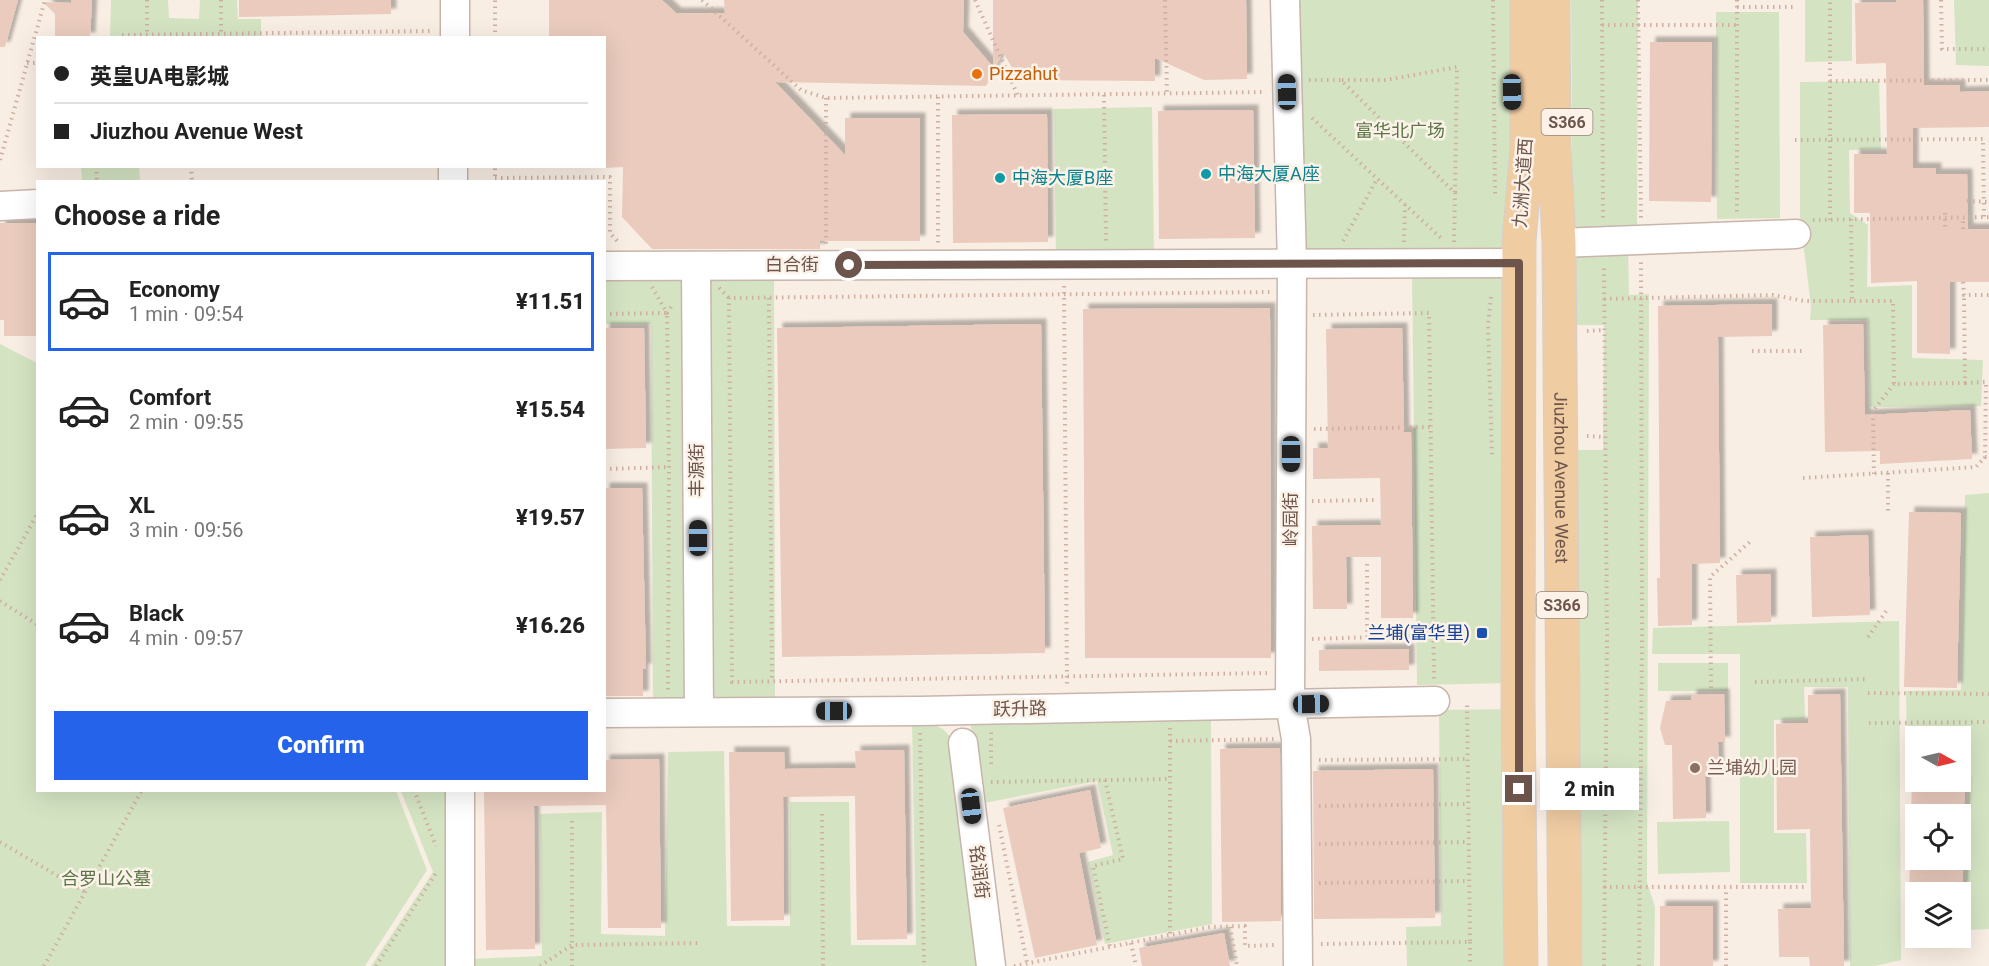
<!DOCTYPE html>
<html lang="en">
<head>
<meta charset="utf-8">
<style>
  :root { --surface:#fff; --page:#f6f6f6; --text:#222; --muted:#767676; --line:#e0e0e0; --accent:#2563eb }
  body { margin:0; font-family:Roboto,"Noto Sans SC",sans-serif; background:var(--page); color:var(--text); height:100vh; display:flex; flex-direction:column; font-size:22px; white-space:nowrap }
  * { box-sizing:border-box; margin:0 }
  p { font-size:20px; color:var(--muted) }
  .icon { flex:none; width:33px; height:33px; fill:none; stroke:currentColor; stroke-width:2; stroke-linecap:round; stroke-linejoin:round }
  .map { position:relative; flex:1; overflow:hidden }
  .sheet { position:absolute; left:36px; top:180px; width:570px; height:612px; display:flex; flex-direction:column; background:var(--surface); border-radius:0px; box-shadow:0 6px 24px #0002 }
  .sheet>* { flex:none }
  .banner { position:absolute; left:36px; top:36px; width:570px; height:132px; border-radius:0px; box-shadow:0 6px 24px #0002; display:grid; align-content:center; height:132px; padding:0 18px; background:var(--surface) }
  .needle { width:39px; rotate:98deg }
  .controls { position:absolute; left:1905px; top:726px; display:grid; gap:12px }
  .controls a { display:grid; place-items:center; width:66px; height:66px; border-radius:0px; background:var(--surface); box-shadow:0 6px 24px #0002; font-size:30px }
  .end { position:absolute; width:27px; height:27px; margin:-14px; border:8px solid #6d554c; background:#fff; box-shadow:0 0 0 3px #fff }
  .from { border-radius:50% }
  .bubble { position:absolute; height:42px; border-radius:0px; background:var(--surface); box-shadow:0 6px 24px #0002; font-size:20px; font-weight:800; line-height:42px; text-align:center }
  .car { position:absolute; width:18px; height:36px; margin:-18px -9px; border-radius:8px; box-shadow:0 0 4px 2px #0007; background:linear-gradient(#222 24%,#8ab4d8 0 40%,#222 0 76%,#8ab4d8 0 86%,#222 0) }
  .banner b { display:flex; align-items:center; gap:21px; height:57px; font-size:22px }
  .banner b+b { border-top:2px solid var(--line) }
  .banner i { width:15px; height:15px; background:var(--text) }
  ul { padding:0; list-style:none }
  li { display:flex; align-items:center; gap:18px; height:99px; margin:0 12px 9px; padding:0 6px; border:3px solid transparent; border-radius:0px }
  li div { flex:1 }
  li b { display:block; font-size:22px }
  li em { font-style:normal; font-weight:800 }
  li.on { border-color:var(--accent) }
  li>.icon { width:54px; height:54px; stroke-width:1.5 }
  h2 { padding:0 18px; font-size:27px; line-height:72px }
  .cta { display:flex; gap:12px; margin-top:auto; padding:12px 18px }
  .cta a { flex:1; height:69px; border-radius:0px; background:var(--accent); color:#fff; font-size:24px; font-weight:800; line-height:69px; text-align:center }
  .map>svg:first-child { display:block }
  .green { fill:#d4e4c3 }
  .building { fill:#eacbbe; filter:url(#shadow) }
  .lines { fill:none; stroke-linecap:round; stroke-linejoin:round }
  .minor-casing { stroke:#c8b5ab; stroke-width:31 }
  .major-casing { stroke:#d6cfcd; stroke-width:35 }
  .path { stroke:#cfafa2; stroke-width:4; stroke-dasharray:1.5 4.5; stroke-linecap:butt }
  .minor { stroke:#fff; stroke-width:28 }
  .major { stroke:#f0cca3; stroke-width:33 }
  .path-bridge { stroke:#cfafa2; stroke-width:4; stroke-dasharray:1.5 4.5; stroke-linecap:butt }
  .route { stroke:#6d554c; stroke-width:8 }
  .food-dot { fill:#e8710a; stroke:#fcf2e8; stroke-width:2 }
  .culture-dot { fill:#0f9aa8; stroke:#fcf2e8; stroke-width:2 }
  .transit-dot { fill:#1a4fb4; stroke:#fcf2e8; stroke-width:2 }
  .education-dot { fill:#8d6e63; stroke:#fcf2e8; stroke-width:2 }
  .labels { text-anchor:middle; stroke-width:5; stroke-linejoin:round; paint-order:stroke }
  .shield { fill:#fcf2e8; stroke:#98847b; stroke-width:1.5 }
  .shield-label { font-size:16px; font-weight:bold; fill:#6d554c }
  .food-label { font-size:18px; fill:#c56008; stroke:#fcf2e8; text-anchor:start }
  .park-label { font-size:18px; fill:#5b7749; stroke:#fcf2e8 }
  .culture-label { font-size:18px; fill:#0d838f; stroke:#fcf2e8; text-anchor:start }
  .street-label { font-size:18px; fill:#6d554c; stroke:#fcf2e8 }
  .transit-label { font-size:18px; fill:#164399; stroke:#fcf2e8; text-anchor:end }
  .education-label { font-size:18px; fill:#785e54; stroke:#fcf2e8; text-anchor:start }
</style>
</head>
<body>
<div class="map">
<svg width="1989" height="966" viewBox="0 0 1989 966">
  <defs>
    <filter id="shadow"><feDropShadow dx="5.5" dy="-5.5" stdDeviation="1.5" flood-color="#0004"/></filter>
  </defs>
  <rect width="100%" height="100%" fill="#f9eee3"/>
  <g class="green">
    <polygon points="111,0 168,0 169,18 199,19 200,0 237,0 238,19 261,19 261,37 110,37"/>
    <polygon points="1286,0 1510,0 1513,263 1292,263"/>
    <polygon points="1571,0 1638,0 1637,232 1569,233 1572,151"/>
    <polygon points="1805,0 1852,0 1852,61 1805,62"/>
    <polygon points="1954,0 1989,0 1989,66 1956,65"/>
    <polygon points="1716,12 1779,12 1780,218 1717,219"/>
    <polygon points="1879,81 1881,149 1849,150 1850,213 1868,225 1867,287 1912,285 1912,358 1983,360 1981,406 1870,407 1868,320 1810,320 1811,306 1800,217 1800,82"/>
    <polygon points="1152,107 1154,256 1056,257 1054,109"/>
    <polygon points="81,167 139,167 140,181 82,181"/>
    <polygon points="1628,246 1629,295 1649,294 1647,882 1655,907 1654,966 1570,966 1567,450 1603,450 1604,325 1564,325 1565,249"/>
    <polygon points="1506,272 1511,683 1417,685 1412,273"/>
    <polygon points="604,273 689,273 689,705 653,706 651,324 605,324"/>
    <polygon points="774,273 775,701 704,702 703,274"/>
    <polygon points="0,344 37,363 38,790 396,791 427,870 365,966 0,966"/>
    <polygon points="1989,493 1989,929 1964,930 1970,750 1961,750 1960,736 1916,736 1915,749 1907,749 1906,691 1961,690 1965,495"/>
    <polygon points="1899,621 1901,960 1875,966 1850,966 1848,687 1804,687 1805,719 1774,720 1774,833 1806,833 1807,883 1740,883 1740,654 1652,654 1653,628"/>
    <rect x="1658" y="663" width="70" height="28"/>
    <polygon points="1511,709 1513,966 1407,966 1406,927 1441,926 1439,710"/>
    <polygon points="1211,717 1212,924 1105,944 1088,862 1113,855 1097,781 984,803 970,721"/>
    <polygon points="921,718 943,729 957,744 985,966 470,966 470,959 542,956 540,814 602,812 601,934 665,936 668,752 724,751 727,926 790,926 790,802 849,802 851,945 916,945 912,720"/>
    <polygon points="401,791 454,791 455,966 371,966 433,872"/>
    <polygon points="1729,821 1730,872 1658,874 1657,822"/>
  </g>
  <g class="building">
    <polygon points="0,0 18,0 5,47 0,47"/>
    <polygon points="71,0 92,0 90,38 55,38 55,14 43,2 71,3"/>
    <polygon points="239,0 391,0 391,14 239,17"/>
    <polygon points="549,0 662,0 676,13 725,13 724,0 964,0 963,32 993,67 993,0 1246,0 1247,79 1204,80 1155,58 1155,81 1019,80 1003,52 986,86 775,82 845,155 845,118 920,118 920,241 820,241 820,249 652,249 622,217 623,167 604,168 604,38 549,38"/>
    <polygon points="1896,0 1923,0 1924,85 1960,85 1960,92 1989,91 1989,127 1913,128 1913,168 1936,168 1936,174 1967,174 1968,229 1989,229 1989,282 1950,282 1950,354 1917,353 1917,281 1871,283 1870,213 1854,213 1854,154 1887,154 1886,63 1856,64 1855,3 1896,2"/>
    <polygon points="1650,42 1712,42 1711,202 1649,201"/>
    <polygon points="1253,110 1255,238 1159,239 1158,111"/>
    <polygon points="1047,114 1048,242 953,243 952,115"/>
    <polygon points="0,223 38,223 38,336 4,336 4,320 0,320"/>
    <polygon points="1772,304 1772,336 1718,337 1720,563 1692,564 1692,625 1658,626 1657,578 1660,578 1658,306"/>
    <polygon points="1270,308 1271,658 1085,658 1083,309"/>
    <polygon points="1041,324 1045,653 782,657 777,328"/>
    <polygon points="1863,324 1865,415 1970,410 1972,459 1880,464 1880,451 1825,452 1823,325"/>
    <polygon points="604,328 644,328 646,448 604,449"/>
    <polygon points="1402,328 1404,432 1411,432 1413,618 1381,618 1381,557 1346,557 1347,609 1313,609 1312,526 1381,525 1380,478 1313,479 1313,448 1328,448 1326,329"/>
    <polygon points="604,488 642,488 646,669 643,669 643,696 604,696"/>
    <polygon points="1909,512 1961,513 1957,688 1904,687"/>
    <polygon points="1868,535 1870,615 1812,617 1810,537"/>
    <polygon points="1771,574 1771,622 1737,623 1736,575"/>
    <polygon points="1409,649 1409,670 1319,671 1319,650"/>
    <polygon points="1724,694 1725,742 1718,742 1719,775 1705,776 1706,818 1673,819 1672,745 1665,745 1660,728 1666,701 1691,700 1691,695"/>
    <polygon points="1840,694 1844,966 1810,966 1809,957 1779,957 1778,909 1811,908 1810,829 1777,830 1776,724 1808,723 1808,695"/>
    <polygon points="1280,748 1281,921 1222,922 1220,749"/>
    <polygon points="904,750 907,939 857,940 855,796 783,797 784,920 731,921 729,752 784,752 785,769 856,768 855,751"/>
    <polygon points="659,759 661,928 608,928 606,805 534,806 535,949 486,950 484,790 604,790 604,760"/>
    <polygon points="1433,769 1435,918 1314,919 1313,771"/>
    <polygon points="1912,782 1965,782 1964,814 1911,814"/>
    <polygon points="1090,790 1101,848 1079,853 1097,945 1035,958 1003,808"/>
    <polygon points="1910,860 1963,860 1962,892 1909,892"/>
    <rect x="1660" y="906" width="53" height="60"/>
    <polygon points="1224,933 1230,966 1142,966 1139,948"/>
  </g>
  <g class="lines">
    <defs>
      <g id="minor">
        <polyline points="1285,0 1292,264 1290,704 1296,739 1298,966"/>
        <polyline points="455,38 455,0"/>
        <polyline points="453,182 453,166"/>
        <polyline points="0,206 38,204"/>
        <polyline points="1559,243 1796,234"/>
        <polyline points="604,266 1519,263"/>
        <polyline points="696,266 699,711"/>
        <polyline points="604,713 920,711 1435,701"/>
        <polyline points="963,743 991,966"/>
        <polyline points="460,966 460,790"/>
      </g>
      <g id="major">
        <path id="s1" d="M1553,0l1,147 5,96 6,723"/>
        <polyline points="1521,966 1518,700 1519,241 1527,148 1527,0"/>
      </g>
    </defs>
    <use href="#minor" class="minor-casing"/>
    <use href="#major" class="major-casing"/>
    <g class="path">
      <polyline points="147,0 147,34"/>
      <polyline points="221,0 221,34"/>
      <polyline points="702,0 801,90 826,98 1266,92"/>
      <polyline points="975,0 1018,96"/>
      <polyline points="1165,0 1167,94"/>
      <polyline points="1493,0 1495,197"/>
      <polyline points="1602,0 1603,218"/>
      <polyline points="1638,0 1641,218"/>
      <polyline points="1737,0 1737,215"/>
      <polyline points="1941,0 1942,49 1989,49"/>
      <polyline points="1737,7 1795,7"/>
      <polyline points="1602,25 1737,25"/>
      <polyline points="119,38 119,35 433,31"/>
      <polyline points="495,38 495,0"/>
      <polyline points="27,63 38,63"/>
      <polyline points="1309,80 1341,80 1455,193 1454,242"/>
      <polyline points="1342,80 1386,80 1457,67 1455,192"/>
      <polyline points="1830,81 1989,80"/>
      <polyline points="1104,95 1106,241"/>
      <polyline points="938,97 938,244"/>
      <polyline points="826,98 826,245"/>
      <polyline points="1312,118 1442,239"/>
      <polyline points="1795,140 1983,139 1984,217"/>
      <polyline points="0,160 45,0"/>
      <polyline points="96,166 97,182"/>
      <polyline points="191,166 192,182"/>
      <polyline points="495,178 610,177 610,233 619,243"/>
      <polyline points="495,182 495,166"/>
      <polyline points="1851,219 1852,301 1893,301 1894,384 1965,383 1964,295"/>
      <polyline points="1813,220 1989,217"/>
      <polyline points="1830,220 1830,0"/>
      <polyline points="1963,229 1963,218"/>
      <polyline points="1343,241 1377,179"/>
      <polyline points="1404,242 1405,205"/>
      <polyline points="1963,282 1964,295 1989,295"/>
      <polyline points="1064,286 1067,687"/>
      <polyline points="652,287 667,313 673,304"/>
      <polyline points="719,288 729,298"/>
      <polyline points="1491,297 1488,325 1492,457"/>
      <polyline points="769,298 772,681"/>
      <polyline points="1604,299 1773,295 1804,301 1852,301"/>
      <polyline points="604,314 667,313 669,467 668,690"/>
      <polyline points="1313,315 1429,313 1434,679"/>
      <polyline points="1587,331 1604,330"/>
      <polyline points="1752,351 1804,351"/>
      <polyline points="1965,383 1986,382 1985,457 1989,457"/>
      <polyline points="1314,429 1430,427"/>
      <polyline points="1587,436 1605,437"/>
      <polyline points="604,469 669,467"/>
      <polyline points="1888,473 1888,512"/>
      <polyline points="1874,474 1873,411 1894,384"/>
      <polyline points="1803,478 1976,467 1985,457"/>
      <polyline points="1312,501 1374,500"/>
      <polyline points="1367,564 1367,637"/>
      <polyline points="0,580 38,513"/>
      <polyline points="0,601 38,625"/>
      <polyline points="1868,637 1887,610"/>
      <polyline points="1312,639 1434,635"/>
      <polyline points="1267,673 732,682 729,298 1270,292"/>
      <polyline points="1755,682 1868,679"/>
      <polyline points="1711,688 1710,577 1751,541"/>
      <polyline points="1868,693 1989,694"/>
      <polyline points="1869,723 1989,722"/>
      <polyline points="1170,728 1170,935"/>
      <polyline points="920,733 924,966"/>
      <polyline points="1170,741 1274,739"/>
      <polyline points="1319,760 1468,759"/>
      <polyline points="991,764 991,732"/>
      <polyline points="1105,780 1123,859 1093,866 1110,947"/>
      <polyline points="991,782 1170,779"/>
      <polyline points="414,790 436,846"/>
      <polyline points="1319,806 1468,804"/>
      <polyline points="822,814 823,966"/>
      <polyline points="572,821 572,966"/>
      <polyline points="999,825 1027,963"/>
      <polyline points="0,842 85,892"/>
      <polyline points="1319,844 1468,842"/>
      <polyline points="1319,883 1469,881"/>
      <polyline points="1604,887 1804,887"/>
      <polyline points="1230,927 1237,966"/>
      <polyline points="1470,942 1470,966"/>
      <polyline points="1131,943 1136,966"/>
      <polyline points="1321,944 1470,942 1467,701"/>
      <polyline points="44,966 142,790"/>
      <polyline points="376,966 436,873"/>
      <polyline points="540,966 572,945 700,943"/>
      <polyline points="1014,966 1210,927 1245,926 1245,946 1275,945"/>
      <polyline points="1604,966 1607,638 1604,265"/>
      <polyline points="1639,966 1642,639 1641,262"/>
      <polyline points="1726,966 1726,888"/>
    </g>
    <use href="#minor" class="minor"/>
    <use href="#major" class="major"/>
    <g class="path-bridge">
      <polyline points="1967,201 1989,202"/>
      <polyline points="1945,213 1945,230"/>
    </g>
  </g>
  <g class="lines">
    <polyline class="route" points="849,265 1519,263 1519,789"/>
  </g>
  <circle class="food-dot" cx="977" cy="74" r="6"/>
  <g class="culture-dot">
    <circle cx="1206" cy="174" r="6"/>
    <circle cx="1000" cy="178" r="6"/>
  </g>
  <rect class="transit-dot" x="1476" y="627" width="12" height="12" rx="3"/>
  <circle class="education-dot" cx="1695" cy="768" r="6"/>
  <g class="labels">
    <g class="shield">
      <rect x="1541.5" y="109" width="51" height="26" rx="4.5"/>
      <rect x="1536.5" y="592" width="51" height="26" rx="4.5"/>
    </g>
    <g class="shield-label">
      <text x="1567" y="128">S366</text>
      <text x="1562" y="611">S366</text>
    </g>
    <g class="food-label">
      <text x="989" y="80">Pizzahut</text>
    </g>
    <g class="park-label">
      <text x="1400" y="137">富华北广场</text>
      <text x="106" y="885">合罗山公墓</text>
    </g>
    <g class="culture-label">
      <text x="1218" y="180">中海大厦A座</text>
      <text x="1012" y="184">中海大厦B座</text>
    </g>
    <g class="street-label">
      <text transform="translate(1523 183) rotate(-86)" y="6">九洲大道西</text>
      <text x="792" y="271">白合街</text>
      <text transform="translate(697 470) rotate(-90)" y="6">丰源街</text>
      <text dy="6" stroke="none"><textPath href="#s1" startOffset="478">Jiuzhou Avenue West</textPath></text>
      <text transform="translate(1291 519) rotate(-90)" y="6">岭园街</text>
      <text transform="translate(1020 709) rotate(-1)" y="6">跃升路</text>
      <text transform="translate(979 872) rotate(83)" y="6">铭润街</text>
    </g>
    <g class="transit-label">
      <text x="1470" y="639">兰埔(富华里)</text>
    </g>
    <g class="education-label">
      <text x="1707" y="774">兰埔幼儿园</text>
    </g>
  </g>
</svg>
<div class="controls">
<a><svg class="needle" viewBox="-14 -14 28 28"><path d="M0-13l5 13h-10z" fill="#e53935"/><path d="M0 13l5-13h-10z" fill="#767676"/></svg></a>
<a><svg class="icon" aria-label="locate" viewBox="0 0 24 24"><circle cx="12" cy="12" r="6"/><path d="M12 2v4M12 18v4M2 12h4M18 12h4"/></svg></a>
<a><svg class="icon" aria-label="layers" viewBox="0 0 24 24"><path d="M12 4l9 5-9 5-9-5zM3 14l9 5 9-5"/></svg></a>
</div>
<i class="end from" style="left:849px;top:265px"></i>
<i class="end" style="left:1519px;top:789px"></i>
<div class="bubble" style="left:1540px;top:768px;width:99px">2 min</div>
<i class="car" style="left:1287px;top:92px;rotate:359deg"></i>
<i class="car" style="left:1512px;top:92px;rotate:179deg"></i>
<i class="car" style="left:1291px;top:454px;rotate:180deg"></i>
<i class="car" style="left:698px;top:538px;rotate:0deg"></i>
<i class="car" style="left:1311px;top:704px;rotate:89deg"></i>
<i class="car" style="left:834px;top:711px;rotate:270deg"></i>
<i class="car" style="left:971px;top:806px;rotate:173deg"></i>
<div class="banner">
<b><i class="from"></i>英皇UA电影城</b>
<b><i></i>Jiuzhou Avenue West</b>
</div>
<section class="sheet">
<h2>Choose a ride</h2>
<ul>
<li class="on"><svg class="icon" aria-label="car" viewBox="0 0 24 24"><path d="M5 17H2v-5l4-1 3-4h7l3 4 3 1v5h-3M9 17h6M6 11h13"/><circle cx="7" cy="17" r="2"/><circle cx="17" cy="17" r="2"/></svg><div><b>Economy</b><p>1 min · 09:54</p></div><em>¥11.51</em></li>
<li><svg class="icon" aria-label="car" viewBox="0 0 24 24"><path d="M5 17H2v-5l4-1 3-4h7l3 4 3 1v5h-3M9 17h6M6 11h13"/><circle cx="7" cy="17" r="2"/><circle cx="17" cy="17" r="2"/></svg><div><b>Comfort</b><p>2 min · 09:55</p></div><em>¥15.54</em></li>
<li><svg class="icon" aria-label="car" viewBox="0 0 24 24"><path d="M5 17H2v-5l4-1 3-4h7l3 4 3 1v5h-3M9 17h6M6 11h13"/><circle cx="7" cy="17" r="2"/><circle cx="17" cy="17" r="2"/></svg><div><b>XL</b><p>3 min · 09:56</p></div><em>¥19.57</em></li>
<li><svg class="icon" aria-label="car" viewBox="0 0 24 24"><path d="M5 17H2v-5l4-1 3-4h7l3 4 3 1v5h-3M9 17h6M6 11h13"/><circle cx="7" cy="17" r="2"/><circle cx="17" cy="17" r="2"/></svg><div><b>Black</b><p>4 min · 09:57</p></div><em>¥16.26</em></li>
</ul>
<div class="cta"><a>Confirm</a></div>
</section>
</div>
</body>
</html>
